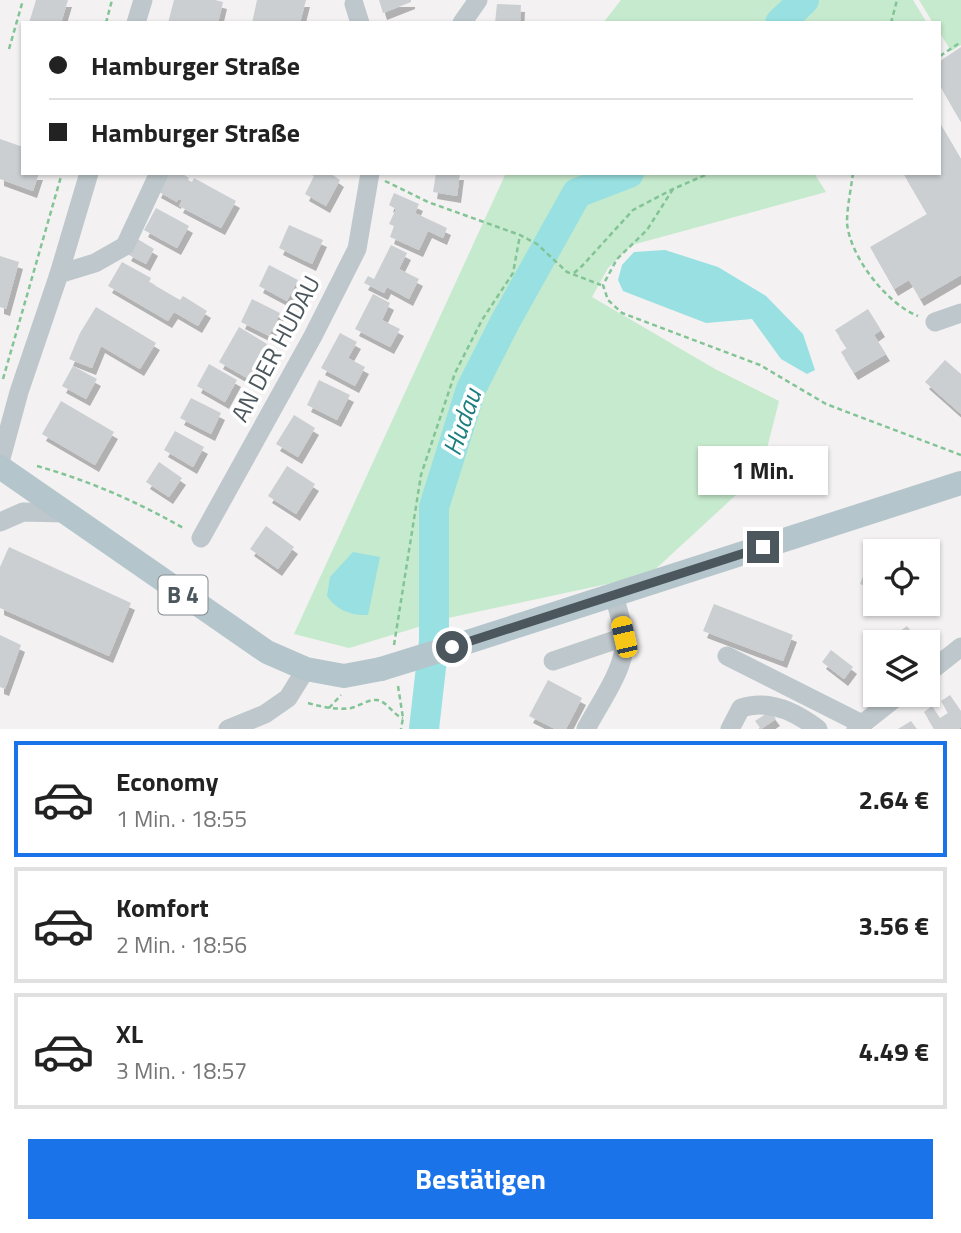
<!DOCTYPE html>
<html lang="de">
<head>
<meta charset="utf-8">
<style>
  :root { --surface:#fff; --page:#f6f6f6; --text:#222; --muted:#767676; --line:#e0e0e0; --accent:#1a73e8 }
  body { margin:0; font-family:"Titillium Web",sans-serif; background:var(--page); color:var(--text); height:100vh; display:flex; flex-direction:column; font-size:26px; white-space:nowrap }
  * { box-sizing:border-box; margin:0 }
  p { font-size:23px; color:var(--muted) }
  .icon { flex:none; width:38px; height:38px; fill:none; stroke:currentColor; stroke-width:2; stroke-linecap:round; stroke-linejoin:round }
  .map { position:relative; height:729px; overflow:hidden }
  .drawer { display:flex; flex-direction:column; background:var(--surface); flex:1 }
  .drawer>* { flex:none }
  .top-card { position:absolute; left:21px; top:21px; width:920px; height:154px; border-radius:0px; box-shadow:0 2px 5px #0004; display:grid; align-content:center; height:154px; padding:0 28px; background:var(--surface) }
  .controls { position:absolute; left:863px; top:539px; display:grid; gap:14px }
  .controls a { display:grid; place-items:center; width:77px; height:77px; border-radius:0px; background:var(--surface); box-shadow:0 2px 5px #0004; font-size:35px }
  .end { position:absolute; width:32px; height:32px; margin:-16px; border:9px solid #4b575c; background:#fff; box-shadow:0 0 0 4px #fff }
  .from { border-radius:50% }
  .bubble { position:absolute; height:49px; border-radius:0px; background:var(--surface); box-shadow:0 2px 5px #0004; font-size:23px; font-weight:700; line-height:49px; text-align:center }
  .car { position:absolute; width:21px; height:42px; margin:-21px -10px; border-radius:9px; box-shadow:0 0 5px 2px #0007; background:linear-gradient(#f5c518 24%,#345 0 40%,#f5c518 0 76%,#345 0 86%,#f5c518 0) }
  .top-card b { display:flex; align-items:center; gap:24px; height:66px; font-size:26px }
  .top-card b+b { border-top:2px solid var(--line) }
  .top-card i { width:18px; height:18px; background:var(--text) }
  ul { padding:12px 0 0; list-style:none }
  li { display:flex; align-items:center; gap:21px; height:116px; margin:0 14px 10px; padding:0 14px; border:4px solid var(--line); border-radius:0px }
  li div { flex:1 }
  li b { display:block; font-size:26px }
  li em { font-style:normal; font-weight:700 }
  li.current { border-color:var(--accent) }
  li>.icon { width:63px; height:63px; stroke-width:1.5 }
  .button { display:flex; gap:14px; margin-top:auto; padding:14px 28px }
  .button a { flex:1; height:80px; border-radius:0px; background:var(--accent); color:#fff; font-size:28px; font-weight:700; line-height:80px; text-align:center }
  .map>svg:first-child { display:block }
  .green { fill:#c6eacd }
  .water { fill:#98e0e1 }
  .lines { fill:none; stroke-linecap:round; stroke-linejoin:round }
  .river { stroke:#98e0e1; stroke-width:30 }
  .building { fill:#cbcfd2; filter:url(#shadow) }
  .path { stroke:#82c496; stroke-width:2.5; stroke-dasharray:5 3.5; stroke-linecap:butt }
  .minor { stroke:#bec7cb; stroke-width:19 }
  .major { stroke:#b4c5cc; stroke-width:24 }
  .major-bridge { stroke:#b4c5cc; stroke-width:24 }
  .route { stroke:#4b575c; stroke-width:9 }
  .labels { text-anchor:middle; stroke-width:7; stroke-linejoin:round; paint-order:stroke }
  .shield { fill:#fff; stroke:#81898d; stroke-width:2 }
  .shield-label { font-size:23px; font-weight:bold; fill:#4b575c }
  .street-label { font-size:24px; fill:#4b575c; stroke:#fff }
  .water-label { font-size:26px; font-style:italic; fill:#1c7e7f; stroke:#fff }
</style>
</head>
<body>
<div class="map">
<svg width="961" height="729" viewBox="0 0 961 729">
  <defs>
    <filter id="shadow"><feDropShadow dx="4" dy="7" stdDeviation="0" flood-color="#0004"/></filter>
  </defs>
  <rect width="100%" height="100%" fill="#f3f1f1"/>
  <g class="green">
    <polygon points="621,0 791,0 766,23 603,23"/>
    <polygon points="817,0 913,0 927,23 793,23"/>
    <polygon points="919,0 961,0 961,45 951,51 940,33 940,23 933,23"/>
    <polygon points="506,173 814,173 826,192 632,245 608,268 592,297 715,369 779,401 761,472 649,575 448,618 349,648 294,634"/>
  </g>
  <g class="water">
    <polygon points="665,250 718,267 766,296 803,334 815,370 807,374 781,359 752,319 706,323 623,291 618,280 622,265 634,252"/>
    <path d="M353,552l27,5 -12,58c-16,1 -32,-5 -41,-19l3,-19z"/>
  </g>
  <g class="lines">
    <g class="river">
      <polyline points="780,23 804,0"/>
      <polyline points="424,729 434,641 434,507 471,389 505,322 577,193 629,173"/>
    </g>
  </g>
  <g class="building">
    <polygon points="36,0 68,0 61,23 29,23"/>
    <polygon points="174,0 215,0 223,2 218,23 168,23"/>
    <polygon points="257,0 306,0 300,23 252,23"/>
    <polygon points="379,0 411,0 411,2 383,13"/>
    <polygon points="497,4 521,5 520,23 495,23"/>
    <polygon points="961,47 961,122 940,86 940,61"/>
    <polygon points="940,123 961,159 961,275 920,299 909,280 894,289 870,247 927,214 903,173 940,173"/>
    <polygon points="0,139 23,147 23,173 39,173 33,191 0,179"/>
    <polygon points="166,173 181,173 189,178 188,180 192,182 194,178 236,201 221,228 179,206 182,200 178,199 177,202 157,191"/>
    <polygon points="308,173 330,173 340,180 326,206 305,194 314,176"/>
    <polygon points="436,173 460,173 457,196 433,192"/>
    <polygon points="394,193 419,204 415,213 447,228 443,238 428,231 419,250 390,237 394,226 389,224 396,209 389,205"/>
    <polygon points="156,208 189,226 177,248 144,230"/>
    <polygon points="289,225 323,240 312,264 279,248"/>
    <polygon points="136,238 154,249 146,264 127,254"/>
    <polygon points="391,245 407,253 399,269 419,279 409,299 387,287 384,293 364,283 368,276 374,279"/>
    <polygon points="0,256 19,262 6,309 0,307"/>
    <polygon points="122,262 151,278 149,282 180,300 183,296 207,311 198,326 174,312 168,321 108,286"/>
    <polygon points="269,265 298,280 287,301 259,286"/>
    <polygon points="373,294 390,303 382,320 400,329 390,347 355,329"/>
    <polygon points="252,299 280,313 269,336 241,322"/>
    <polygon points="96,307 156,343 140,369 101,346 92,368 69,359 80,333"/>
    <polygon points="868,309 881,330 874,335 886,354 854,373 841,352 847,348 835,330"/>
    <polygon points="239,327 267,344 247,378 219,362"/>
    <polygon points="340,333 357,342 348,358 365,367 355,386 321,368"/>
    <polygon points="945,360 961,374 961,414 925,382"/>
    <polygon points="209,364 237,380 225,402 197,386"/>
    <polygon points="73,366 97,379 86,399 62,386"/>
    <polygon points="319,380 350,395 337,420 307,405"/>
    <polygon points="191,398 221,413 211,434 180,418"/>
    <polygon points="61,401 114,432 95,465 42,434"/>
    <polygon points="294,415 315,428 298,457 276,444"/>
    <polygon points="175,431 204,447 193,467 164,450"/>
    <polygon points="159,462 182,478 169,497 146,482"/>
    <polygon points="287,466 315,484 296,514 268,496"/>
    <polygon points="266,526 294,547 278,569 250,549"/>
    <polygon points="875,545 890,551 875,551 875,590 860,584"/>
    <polygon points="9,547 131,603 109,656 0,608 0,567"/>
    <polygon points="714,604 793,635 783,661 703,631"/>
    <polygon points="907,626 919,642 885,642"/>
    <polygon points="0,635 21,645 5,689 0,687"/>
    <polygon points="831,650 853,667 844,679 822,662"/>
    <polygon points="548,680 582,698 566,729 555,729 529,716"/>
    <polygon points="950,695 961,711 961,727 958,729 934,729 924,712 932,706 940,718 948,713 941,701"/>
    <polygon points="770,711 776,719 761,729 755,721"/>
    <polygon points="911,721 917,729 898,729"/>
  </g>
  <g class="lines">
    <g class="path">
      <polyline points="106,23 112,0"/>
      <polyline points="891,23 897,0"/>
      <polyline points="9,49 23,0"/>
      <polyline points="940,56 961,42"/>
      <path d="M853,173c-2,16 -6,34 -6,50 3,34 40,81 71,93"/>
      <polyline points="385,181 428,202 520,235 537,244 567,272 601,285"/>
      <polyline points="673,189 647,230 617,259 603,285 608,300 622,313 760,365 826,404 961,455"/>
      <polyline points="574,273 582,266 633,210 673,189 710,173"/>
      <polyline points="3,379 62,173"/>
      <path d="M37,466c53,15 101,36 148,63"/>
      <polyline points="394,645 421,475 455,373 482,320 513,273 520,235"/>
      <polyline points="398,686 403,718 401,729"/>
      <path d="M308,703c14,4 28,7 43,5 9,-2 17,-9 26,-8 11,2 16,15 26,18"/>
      <polyline points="329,708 341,695"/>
    </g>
    <g class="minor">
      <polyline points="354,4 360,23"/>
      <polyline points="136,23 143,0"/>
      <polyline points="462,23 478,0"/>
      <polyline points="59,274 95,263 125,246 159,173"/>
      <polyline points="935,322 961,313"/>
      <polyline points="0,462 19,392 59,274 89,173"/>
      <polyline points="0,522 23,512 65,513"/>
      <polyline points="201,538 313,336 357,249 370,173"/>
      <polyline points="727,656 862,724"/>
      <polyline points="553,661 624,637"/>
      <polyline points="928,673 961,647"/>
      <polyline points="228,729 265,714 288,698 306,669"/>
      <path d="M586,729c12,-23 35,-55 38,-80 2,-18 -6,-37 -10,-54"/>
      <path d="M730,729l11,-21c27,-9 55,4 77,21"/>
      <polyline points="856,729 899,695"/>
    </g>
    <g class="major">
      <polyline points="0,467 267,652 306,669 344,676 381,669"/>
      <polyline points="452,647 961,483"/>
    </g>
    <polyline class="major-bridge" points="381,669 452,647"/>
  </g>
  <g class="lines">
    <polyline class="route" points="452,647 763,547"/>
  </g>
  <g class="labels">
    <rect class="shield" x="158.5" y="575.5" width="49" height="39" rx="5"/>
    <g class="shield-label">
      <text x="183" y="603">B 4</text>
    </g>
    <g class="street-label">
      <text transform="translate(276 349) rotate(-62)" y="8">AN DER HUDAU</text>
    </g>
    <g class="water-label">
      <text transform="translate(462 422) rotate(-71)" y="9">Hudau</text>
    </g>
  </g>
</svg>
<div class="controls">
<a><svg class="icon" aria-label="locate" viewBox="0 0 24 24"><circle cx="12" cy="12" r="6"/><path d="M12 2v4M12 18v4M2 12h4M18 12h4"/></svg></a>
<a><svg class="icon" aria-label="layers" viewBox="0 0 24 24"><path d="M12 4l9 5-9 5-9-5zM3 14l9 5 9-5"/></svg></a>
</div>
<i class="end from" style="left:452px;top:647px"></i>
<i class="end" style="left:763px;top:547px"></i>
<div class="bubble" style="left:698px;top:446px;width:130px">1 Min.</div>
<i class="car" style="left:624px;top:637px;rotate:347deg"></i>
<div class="top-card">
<b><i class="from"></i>Hamburger Straße</b>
<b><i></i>Hamburger Straße</b>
</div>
</div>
<section class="drawer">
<ul>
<li class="current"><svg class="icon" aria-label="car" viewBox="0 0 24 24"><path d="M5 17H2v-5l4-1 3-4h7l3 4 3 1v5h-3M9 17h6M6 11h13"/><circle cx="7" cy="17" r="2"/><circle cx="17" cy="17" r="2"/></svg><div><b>Economy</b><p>1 Min. · 18:55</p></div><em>2.64 €</em></li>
<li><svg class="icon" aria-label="car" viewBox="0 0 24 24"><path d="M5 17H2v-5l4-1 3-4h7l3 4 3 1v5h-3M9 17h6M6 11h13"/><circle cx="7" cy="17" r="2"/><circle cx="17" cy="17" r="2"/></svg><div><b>Komfort</b><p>2 Min. · 18:56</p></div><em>3.56 €</em></li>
<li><svg class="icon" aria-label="car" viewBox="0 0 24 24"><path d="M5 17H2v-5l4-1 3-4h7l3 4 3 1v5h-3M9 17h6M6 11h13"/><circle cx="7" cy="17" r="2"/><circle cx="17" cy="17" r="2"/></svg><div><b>XL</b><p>3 Min. · 18:57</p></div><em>4.49 €</em></li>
</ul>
<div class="button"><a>Bestätigen</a></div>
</section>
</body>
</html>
